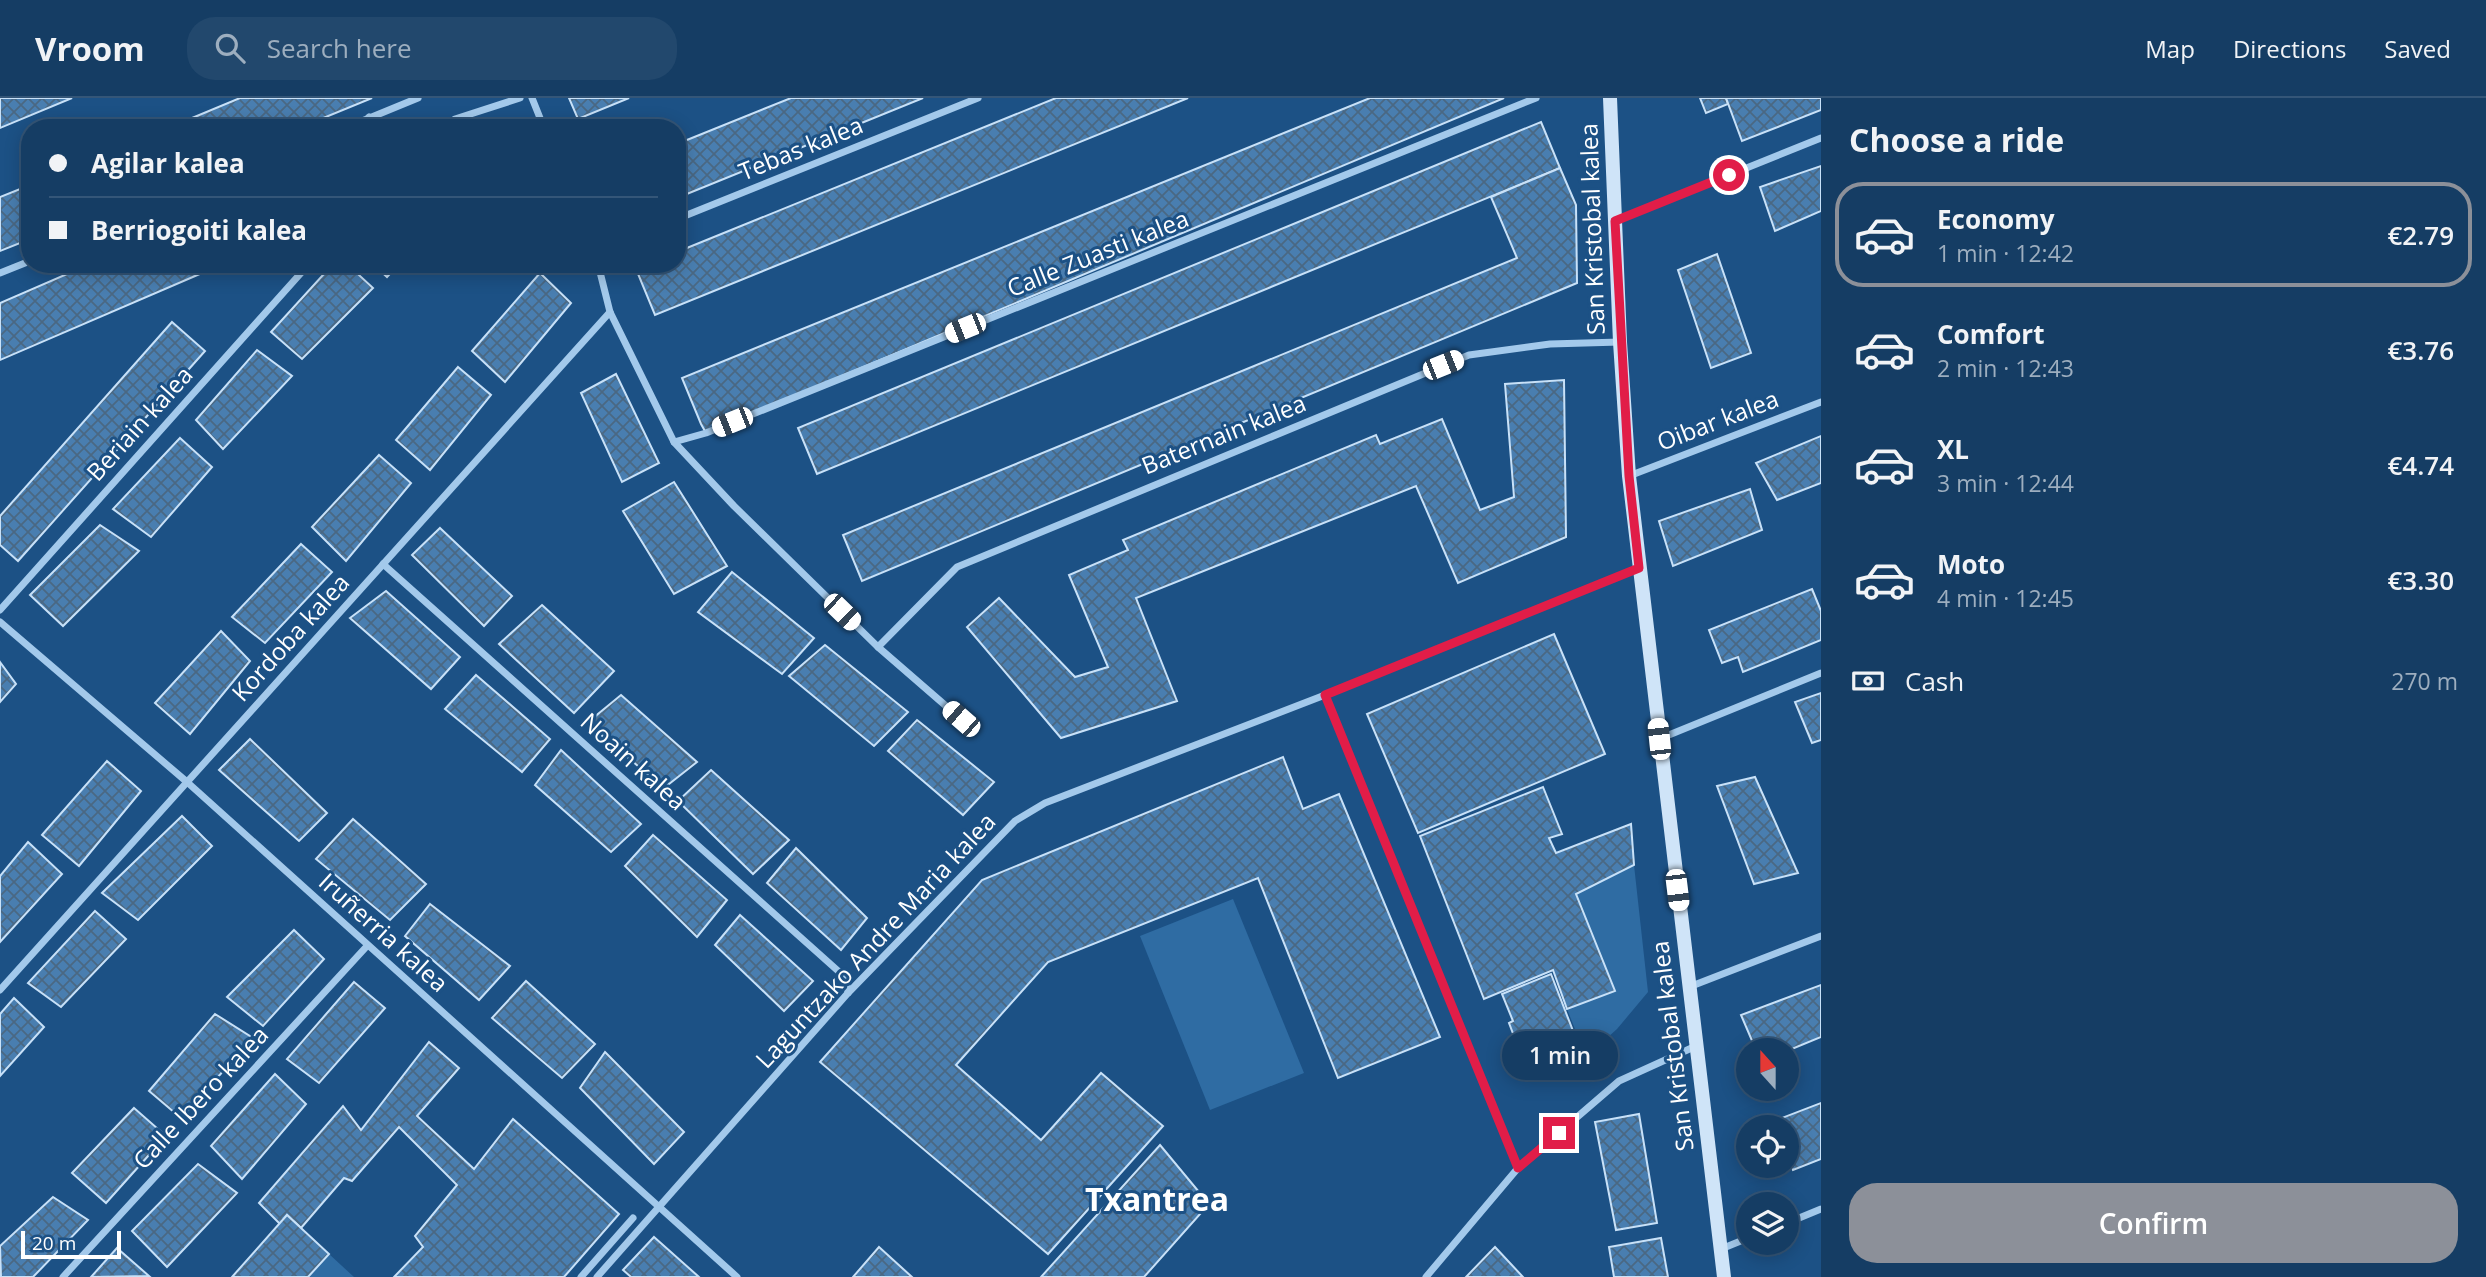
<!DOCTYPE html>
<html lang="en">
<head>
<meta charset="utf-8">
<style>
  :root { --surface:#153d64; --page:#22486d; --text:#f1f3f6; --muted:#9daebf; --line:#345678; --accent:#8c9099 }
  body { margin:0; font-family:"Open Sans",sans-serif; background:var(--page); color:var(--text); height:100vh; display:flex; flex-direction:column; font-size:26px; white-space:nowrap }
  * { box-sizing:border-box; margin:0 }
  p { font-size:23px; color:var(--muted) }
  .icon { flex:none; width:38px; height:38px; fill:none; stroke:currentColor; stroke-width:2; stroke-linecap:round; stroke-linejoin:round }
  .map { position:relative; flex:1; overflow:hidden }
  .side { display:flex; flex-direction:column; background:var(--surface); width:665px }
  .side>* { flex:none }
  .hud { position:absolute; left:21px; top:21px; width:665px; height:154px; border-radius:28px; box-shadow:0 4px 18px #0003,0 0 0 2px var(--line); display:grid; align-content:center; height:154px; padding:0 28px; background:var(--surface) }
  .needle { width:46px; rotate:339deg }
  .tools { position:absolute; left:1736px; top:940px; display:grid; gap:14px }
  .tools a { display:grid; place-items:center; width:63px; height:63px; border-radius:50%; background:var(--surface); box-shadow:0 4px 18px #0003,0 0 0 2px var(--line); font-size:35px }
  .scale { position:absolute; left:21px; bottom:18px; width:100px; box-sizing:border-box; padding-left:7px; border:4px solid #fff; border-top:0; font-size:19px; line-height:24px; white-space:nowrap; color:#fff; -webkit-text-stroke:5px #1c5185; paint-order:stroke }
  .end { position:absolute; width:32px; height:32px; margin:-16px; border:9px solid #e11d48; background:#fff; box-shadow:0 0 0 4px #fff }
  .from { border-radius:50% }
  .bubble { position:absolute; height:49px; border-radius:24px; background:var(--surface); box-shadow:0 4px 18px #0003,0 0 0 2px var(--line); font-size:23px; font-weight:600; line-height:49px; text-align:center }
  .car { position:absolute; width:21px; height:42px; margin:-21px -10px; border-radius:9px; box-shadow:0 0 5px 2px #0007; background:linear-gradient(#fff 24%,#345 0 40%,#fff 0 76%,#345 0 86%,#fff 0) }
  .hud b { display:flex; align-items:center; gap:24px; height:66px; font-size:26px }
  .hud b+b { border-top:2px solid var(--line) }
  .hud i { width:18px; height:18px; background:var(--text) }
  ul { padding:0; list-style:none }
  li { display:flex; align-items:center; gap:21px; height:105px; margin:0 14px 10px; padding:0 14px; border:4px solid transparent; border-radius:28px }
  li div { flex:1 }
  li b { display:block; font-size:26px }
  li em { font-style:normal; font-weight:600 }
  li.selected { border-color:var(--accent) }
  li>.icon { width:63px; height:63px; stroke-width:1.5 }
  h2 { padding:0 28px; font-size:32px; line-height:84px }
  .pay { display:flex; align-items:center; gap:18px; height:77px; padding:0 28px; font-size:26px }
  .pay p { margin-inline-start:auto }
  .primary-button { display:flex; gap:14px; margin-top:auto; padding:14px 28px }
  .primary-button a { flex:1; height:80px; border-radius:28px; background:var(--accent); color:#fff; font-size:28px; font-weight:600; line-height:80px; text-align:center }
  header { display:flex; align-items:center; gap:42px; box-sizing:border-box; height:98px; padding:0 35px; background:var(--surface); border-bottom:2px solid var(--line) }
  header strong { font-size:33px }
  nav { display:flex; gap:38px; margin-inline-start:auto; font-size:24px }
  .search { width:490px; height:63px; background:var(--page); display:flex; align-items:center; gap:18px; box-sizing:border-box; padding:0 24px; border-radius:28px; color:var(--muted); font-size:26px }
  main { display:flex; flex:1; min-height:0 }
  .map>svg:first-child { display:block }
  .green { fill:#2f6ca3 }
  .building { fill:url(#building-cross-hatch); stroke:#c8e1f8; stroke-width:2 }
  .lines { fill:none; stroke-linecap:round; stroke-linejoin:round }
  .street { stroke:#a3c9eb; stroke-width:7 }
  .secondary { stroke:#cfe4f8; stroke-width:14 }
  .route { stroke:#e11d48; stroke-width:9 }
  .labels { text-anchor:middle; stroke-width:6; stroke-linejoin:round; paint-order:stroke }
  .street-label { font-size:24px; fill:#fff; stroke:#1c5185 }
  .district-label { font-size:32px; font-weight:bold; fill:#fff; stroke:#1c5185 }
</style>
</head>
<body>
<header>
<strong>Vroom</strong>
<div class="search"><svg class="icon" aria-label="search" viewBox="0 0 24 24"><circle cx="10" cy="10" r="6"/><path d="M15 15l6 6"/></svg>Search here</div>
<nav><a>Map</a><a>Directions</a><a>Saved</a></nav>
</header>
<main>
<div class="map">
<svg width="1821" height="1179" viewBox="0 0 1821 1179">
  <defs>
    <pattern id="building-cross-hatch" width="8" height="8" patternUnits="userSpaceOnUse" patternTransform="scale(1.75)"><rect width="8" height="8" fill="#497eb0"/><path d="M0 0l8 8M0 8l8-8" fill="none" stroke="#4a6883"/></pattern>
  </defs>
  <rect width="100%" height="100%" fill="#1c5185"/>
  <g class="green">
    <polygon points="1634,767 1648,894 1617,931 1586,959 1567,911 1615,893 1576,796"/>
    <polygon points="1233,801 1304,975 1210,1012 1140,838"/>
    <polygon points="329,1156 354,1179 308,1179"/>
  </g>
  <g class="building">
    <polygon points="0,0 72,0 0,30"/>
    <polygon points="240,0 372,0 299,30 168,30"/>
    <polygon points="569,0 629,0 578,21"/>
    <polygon points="791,0 923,0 677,100 677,46"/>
    <polygon points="1056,0 1188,0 655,217 636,171 646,166 677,166 677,154"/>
    <polygon points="1370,0 1504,0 706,335 701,326 682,280"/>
    <polygon points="1700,0 1726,0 1728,6 1706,15"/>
    <polygon points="1726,0 1821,0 1821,12 1742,43"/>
    <polygon points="1541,24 1560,70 817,376 798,330"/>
    <polygon points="1821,68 1821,113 1775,133 1760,89"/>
    <polygon points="1560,70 1576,107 1577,185 862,483 843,437 1517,160 1491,99"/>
    <polygon points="30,87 30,141 0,153 0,99"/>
    <polygon points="1717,156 1751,255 1711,270 1678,172"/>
    <polygon points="90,166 223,166 0,262 0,205"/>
    <polygon points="333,166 347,166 373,190 302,261 271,234"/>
    <polygon points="373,166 399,166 387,179"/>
    <polygon points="540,175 571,205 505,284 472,253"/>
    <polygon points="172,224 205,253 18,463 0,447 0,418"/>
    <polygon points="257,252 292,278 223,351 196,322"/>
    <polygon points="458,269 491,297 430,372 396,342"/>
    <polygon points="616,276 659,365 622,384 581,295"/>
    <polygon points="1564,282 1566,439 1458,485 1416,388 1136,500 1177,603 1061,640 967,529 999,500 1075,579 1108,569 1069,477 1128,452 1123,442 1376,337 1380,346 1442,321 1480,412 1514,399 1505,286"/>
    <polygon points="1821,338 1821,385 1777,402 1756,365"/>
    <polygon points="180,340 212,369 151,439 113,411"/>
    <polygon points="379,357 411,385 346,463 312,429"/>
    <polygon points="674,384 727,468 674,496 623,413"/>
    <polygon points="1750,391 1762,432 1673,468 1659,423"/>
    <polygon points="100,427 139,453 63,528 30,497"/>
    <polygon points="440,430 512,498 484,528 412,457"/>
    <polygon points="301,446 332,474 265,545 232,519"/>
    <polygon points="732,474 814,540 782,576 698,514"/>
    <polygon points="1812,491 1821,513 1821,542 1743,574 1738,559 1722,565 1709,532"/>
    <polygon points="386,493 460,559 431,591 350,520"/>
    <polygon points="542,507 614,573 574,615 499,546"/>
    <polygon points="221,533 250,563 190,636 155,605"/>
    <polygon points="1554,536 1605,656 1418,735 1367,616"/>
    <polygon points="825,547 908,614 874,648 789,578"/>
    <polygon points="0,564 16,586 0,604"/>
    <polygon points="476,577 550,641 522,674 445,611"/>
    <polygon points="1821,595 1821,642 1812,645 1795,604"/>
    <polygon points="621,597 697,664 664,690 587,625"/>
    <polygon points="917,622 994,684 963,717 888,653"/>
    <polygon points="250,641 327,715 299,743 219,672"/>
    <polygon points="561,652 641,726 611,754 535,687"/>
    <polygon points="1283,659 1303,711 1339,696 1440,939 1338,980 1258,780 1048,864 956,967 1041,1042 1101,975 1163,1028 1048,1156 820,964 982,782"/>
    <polygon points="107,663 141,693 79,768 42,737"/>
    <polygon points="711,672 789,742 753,776 678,703"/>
    <polygon points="1755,679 1798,775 1754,786 1717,688"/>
    <polygon points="1543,689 1562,736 1549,740 1556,755 1631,726 1634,767 1576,796 1615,893 1567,911 1553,872 1484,901 1420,738"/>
    <polygon points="182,718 212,748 138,822 102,795"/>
    <polygon points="353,721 426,786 390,822 316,761"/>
    <polygon points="653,737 727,802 697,839 625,768"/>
    <polygon points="28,744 62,776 0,844 0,778"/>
    <polygon points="796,750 867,820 841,852 767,785"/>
    <polygon points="430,806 510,868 479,902 405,838"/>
    <polygon points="95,813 126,841 61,909 28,885"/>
    <polygon points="740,817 813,883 784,913 715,847"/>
    <polygon points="294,832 324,861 263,928 227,899"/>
    <polygon points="1551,876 1580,951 1527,972 1509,925 1513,923 1502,896"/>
    <polygon points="526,883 595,946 562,980 492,920"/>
    <polygon points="354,884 385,910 319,985 287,961"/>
    <polygon points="1821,887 1821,939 1787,953 1756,952 1741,917"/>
    <polygon points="14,900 44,929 0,978 0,916"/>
    <polygon points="215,916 253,940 181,1020 149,993"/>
    <polygon points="429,944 459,970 417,1018 474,1071 513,1021 619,1116 564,1179 394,1179 423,1149 415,1138 457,1087 399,1029 352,1083 344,1080 301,1130 287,1117 280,1126 259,1105 343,1008 361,1032"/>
    <polygon points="605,954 684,1034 654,1066 580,990"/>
    <polygon points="275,976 306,1006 242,1081 211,1048"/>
    <polygon points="1821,1005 1821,1061 1793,1072 1787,1060 1787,1029 1771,1029 1769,1025"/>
    <polygon points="134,1010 166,1038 106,1105 72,1075"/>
    <polygon points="1639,1016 1657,1125 1616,1132 1595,1024"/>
    <polygon points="1160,1047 1209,1106 1144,1179 1041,1179"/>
    <polygon points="198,1066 237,1095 167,1169 132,1133"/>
    <polygon points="53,1099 88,1122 33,1179 1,1179 0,1148"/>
    <polygon points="287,1117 329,1156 308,1179 232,1179"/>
    <polygon points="654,1139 699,1179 631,1179 623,1172"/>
    <polygon points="1661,1140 1668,1179 1614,1179 1609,1149"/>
    <polygon points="879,1149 912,1179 853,1179"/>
    <polygon points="1495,1149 1523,1179 1466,1179"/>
    <polygon points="117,1150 149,1178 91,1179"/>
  </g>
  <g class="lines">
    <g class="street">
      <polyline points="532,0 544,30"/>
      <polyline points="369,19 377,30"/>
      <polyline points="345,30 418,0"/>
      <polyline points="444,30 455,21 520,0"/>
      <polyline points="677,121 978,0"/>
      <polyline points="1615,123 1821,40"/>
      <polyline points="598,166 610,214 674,344 734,408 878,549 961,621"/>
      <polyline points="0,175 30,163"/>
      <polyline points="674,344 706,335 1536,0"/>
      <polyline points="1629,378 1821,304"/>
      <polyline points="383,466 846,880 848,895"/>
      <polyline points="0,512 309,166"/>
      <polyline points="0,524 187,684 737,1179"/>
      <polyline points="878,549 957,469 1469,257 1550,246 1620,244"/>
      <polyline points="1325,597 1518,1070"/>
      <polyline points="1659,641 1821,575"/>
      <polyline points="1689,889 1821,838"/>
      <polyline points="0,892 610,214"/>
      <polyline points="1787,1125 1821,1111"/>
      <polyline points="1721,1151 1748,1140"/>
      <polyline points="63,1179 367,848"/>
      <polyline points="581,1179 633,1120"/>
      <polyline points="597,1179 848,895 1015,723 1045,705 1325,597 1639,470"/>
      <polyline points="1426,1179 1518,1070 1619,983 1696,948"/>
    </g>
    <polyline class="secondary" points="1610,0 1620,244 1629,378 1724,1179"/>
  </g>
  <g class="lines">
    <polyline class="route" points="1559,1035 1518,1070 1325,597 1639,470 1629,378 1615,123 1729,77"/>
  </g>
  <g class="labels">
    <g class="street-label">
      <text transform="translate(801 51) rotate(-22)" y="8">Tebas kalea</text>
      <text transform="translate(1593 131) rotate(-92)" y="8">San Kristobal kalea</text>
      <text transform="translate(1098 156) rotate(-22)" y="8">Calle Zuasti kalea</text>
      <text transform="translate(1718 323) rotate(-21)" y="8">Oibar kalea</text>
      <text transform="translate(140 326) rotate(-48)" y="8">Beriain kalea</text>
      <text transform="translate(1224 337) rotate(-22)" y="8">Baternain kalea</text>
      <text transform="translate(291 540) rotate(-48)" y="8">Kordoba kalea</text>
      <text transform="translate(633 664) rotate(42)" y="8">Noain kalea</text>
      <text transform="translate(383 835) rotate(42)" y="8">Iruñerria kalea</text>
      <text transform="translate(876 843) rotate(-47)" y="8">Laguntzako Andre Maria kalea</text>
      <text transform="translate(1673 948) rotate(-97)" y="8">San Kristobal kalea</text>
      <text transform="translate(201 1000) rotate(-47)" y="8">Calle Ibero kalea</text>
    </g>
    <g class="district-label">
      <text x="1157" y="1113">Txantrea</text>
    </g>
  </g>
</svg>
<div class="tools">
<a><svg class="needle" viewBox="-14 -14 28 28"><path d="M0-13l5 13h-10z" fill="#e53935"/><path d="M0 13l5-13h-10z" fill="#9daebf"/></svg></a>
<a><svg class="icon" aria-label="locate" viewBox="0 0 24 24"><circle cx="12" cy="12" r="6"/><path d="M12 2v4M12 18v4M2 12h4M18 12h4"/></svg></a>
<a><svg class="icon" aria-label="layers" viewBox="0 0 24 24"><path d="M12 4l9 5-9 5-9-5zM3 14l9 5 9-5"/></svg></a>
</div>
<div class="scale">20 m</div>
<i class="end from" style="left:1729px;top:77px"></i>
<i class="end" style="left:1559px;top:1035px"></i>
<div class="bubble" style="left:1502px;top:933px;width:116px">1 min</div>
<i class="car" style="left:965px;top:230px;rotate:248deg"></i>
<i class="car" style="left:1443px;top:267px;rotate:68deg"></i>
<i class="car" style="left:732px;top:324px;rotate:248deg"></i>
<i class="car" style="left:842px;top:514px;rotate:134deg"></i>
<i class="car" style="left:961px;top:621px;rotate:311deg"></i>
<i class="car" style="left:1659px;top:641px;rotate:354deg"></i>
<i class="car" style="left:1677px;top:792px;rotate:173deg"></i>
<div class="hud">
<b><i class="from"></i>Agilar kalea</b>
<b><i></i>Berriogoiti kalea</b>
</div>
</div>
<section class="side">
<h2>Choose a ride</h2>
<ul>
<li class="selected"><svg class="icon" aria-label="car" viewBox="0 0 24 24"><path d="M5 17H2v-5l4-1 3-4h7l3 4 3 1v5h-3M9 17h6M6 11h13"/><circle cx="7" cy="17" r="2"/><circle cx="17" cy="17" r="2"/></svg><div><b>Economy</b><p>1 min · 12:42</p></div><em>€2.79</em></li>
<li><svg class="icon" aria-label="car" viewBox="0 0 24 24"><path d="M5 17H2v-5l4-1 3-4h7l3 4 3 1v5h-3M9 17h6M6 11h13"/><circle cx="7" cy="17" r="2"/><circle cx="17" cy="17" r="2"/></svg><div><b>Comfort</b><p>2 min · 12:43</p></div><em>€3.76</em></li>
<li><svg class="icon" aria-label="car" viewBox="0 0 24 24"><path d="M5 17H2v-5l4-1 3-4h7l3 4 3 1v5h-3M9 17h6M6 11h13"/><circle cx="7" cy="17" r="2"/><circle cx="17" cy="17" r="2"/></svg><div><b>XL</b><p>3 min · 12:44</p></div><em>€4.74</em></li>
<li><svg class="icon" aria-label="car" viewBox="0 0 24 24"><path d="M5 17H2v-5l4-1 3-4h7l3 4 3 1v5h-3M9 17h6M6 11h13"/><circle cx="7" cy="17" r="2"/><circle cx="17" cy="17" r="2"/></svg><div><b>Moto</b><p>4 min · 12:45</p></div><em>€3.30</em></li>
</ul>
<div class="pay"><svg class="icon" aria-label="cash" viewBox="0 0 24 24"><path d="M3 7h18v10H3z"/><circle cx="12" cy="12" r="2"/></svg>Cash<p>270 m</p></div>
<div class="primary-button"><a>Confirm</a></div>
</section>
</main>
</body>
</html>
